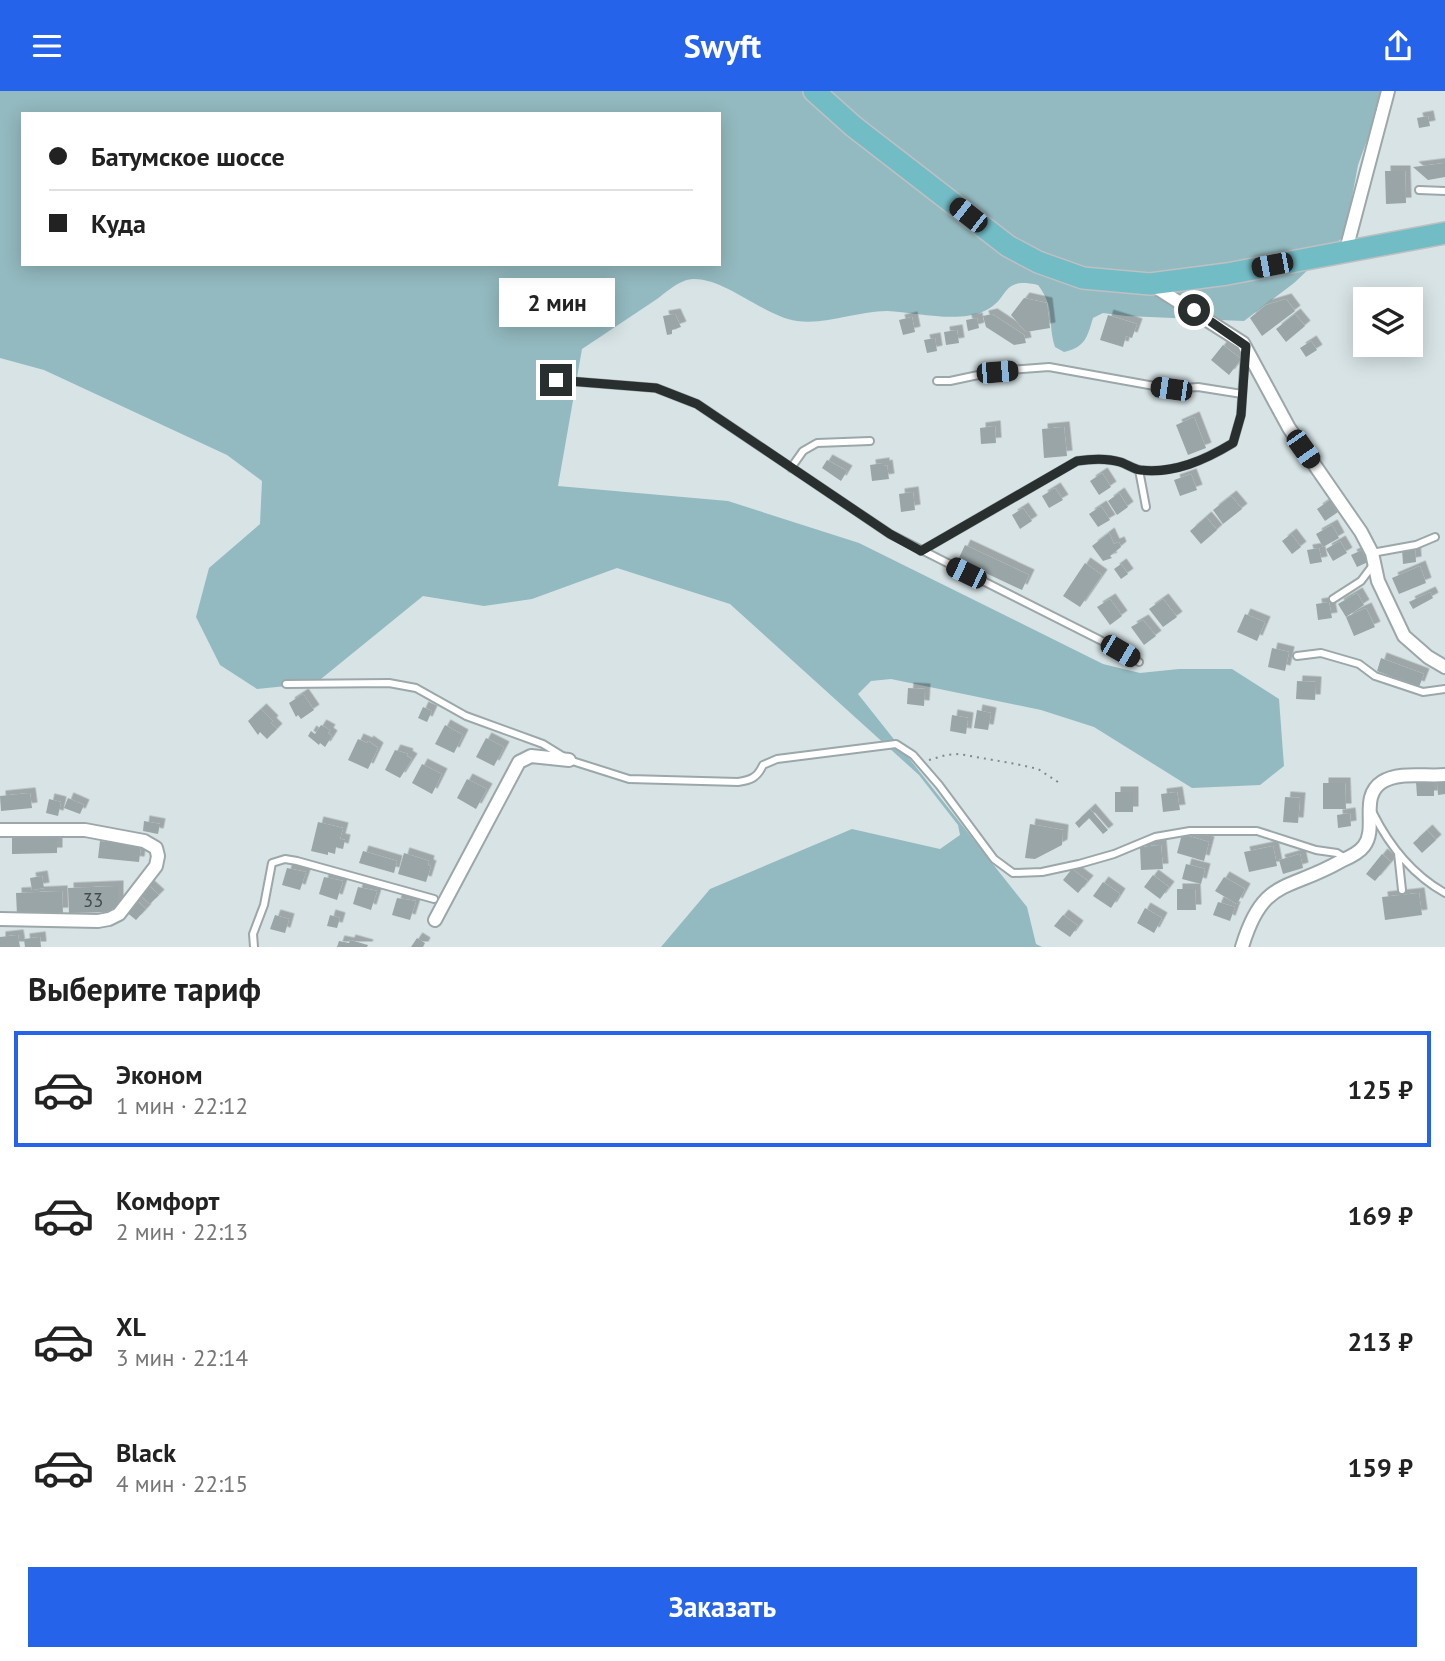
<!DOCTYPE html>
<html lang="ru">
<head>
<meta charset="utf-8">
<style>
  :root { --surface:#fff; --page:#f2f2f2; --text:#222; --muted:#767676; --line:#e0e0e0; --accent:#2563eb }
  body { margin:0; font-family:"PT Sans",sans-serif; background:var(--page); color:var(--text); height:100vh; display:flex; flex-direction:column; font-size:26px; white-space:nowrap }
  * { box-sizing:border-box; margin:0 }
  p { font-size:23px; color:var(--muted) }
  .icon { flex:none; width:38px; height:38px; fill:none; stroke:currentColor; stroke-width:2; stroke-linecap:round; stroke-linejoin:round }
  .map { position:relative; height:856px; overflow:hidden }
  .drawer { display:flex; flex-direction:column; background:var(--surface); flex:1 }
  .drawer>* { flex:none }
  .guide { position:absolute; left:21px; top:21px; width:700px; height:154px; border-radius:0px; box-shadow:0 4px 18px #0003; display:grid; align-content:center; height:154px; padding:0 28px; background:var(--surface) }
  .controls { position:absolute; left:1353px; top:196px; display:grid; gap:14px }
  .controls a { display:grid; place-items:center; width:70px; height:70px; border-radius:0px; background:var(--surface); box-shadow:0 4px 18px #0003; font-size:35px }
  .end { position:absolute; width:32px; height:32px; margin:-16px; border:9px solid #292e2f; background:#fff; box-shadow:0 0 0 4px #fff }
  .from { border-radius:50% }
  .bubble { position:absolute; height:49px; border-radius:0px; background:var(--surface); box-shadow:0 4px 18px #0003; font-size:23px; font-weight:600; line-height:49px; text-align:center }
  .car { position:absolute; width:21px; height:42px; margin:-21px -10px; border-radius:9px; box-shadow:0 0 5px 2px #0007; background:linear-gradient(#222 24%,#8ab4d8 0 40%,#222 0 76%,#8ab4d8 0 86%,#222 0) }
  .guide b { display:flex; align-items:center; gap:24px; height:66px; font-size:26px }
  .guide b+b { border-top:2px solid var(--line) }
  .guide i { width:18px; height:18px; background:var(--text) }
  ul { padding:0; list-style:none }
  li { display:flex; align-items:center; gap:21px; height:116px; margin:0 14px 10px; padding:0 14px; border:4px solid transparent; border-radius:0px }
  li div { flex:1 }
  li b { display:block; font-size:26px }
  li em { font-style:normal; font-weight:600 }
  li.selected { border-color:var(--accent) }
  li>.icon { width:63px; height:63px; stroke-width:1.5 }
  h2 { padding:0 28px; font-size:32px; line-height:84px }
  .cta { display:flex; gap:14px; margin-top:auto; padding:14px 28px }
  .cta a { flex:1; height:80px; border-radius:0px; background:var(--accent); color:#fff; font-size:28px; font-weight:600; line-height:80px; text-align:center }
  header { display:flex; justify-content:space-between; align-items:center; height:91px; padding:0 28px; background:var(--accent); color:#fff; font-size:32px; font-weight:600 }
  .map>svg:first-child { display:block }
  .green { fill:#93bac0; fill-rule:evenodd }
  .building { fill:#99a5a6; filter:url(#shadow) }
  .lines { fill:none; stroke-linecap:round; stroke-linejoin:round }
  .service-casing { stroke:#9ca7a9; stroke-width:10 }
  .minor-casing { stroke:#9ca7a9; stroke-width:16 }
  .trunk-casing { stroke:#bfc0c1; stroke-width:24 }
  .path { stroke:#818a8b; stroke-width:2; stroke-dasharray:2 5; stroke-linecap:butt }
  .service { stroke:#fff; stroke-width:6 }
  .minor { stroke:#fff; stroke-width:12 }
  .trunk { stroke:#72bcc6; stroke-width:21 }
  .route { stroke:#292e2f; stroke-width:9 }
  .labels { text-anchor:middle; stroke-width:7; stroke-linejoin:round; paint-order:stroke }
  .number-label { font-size:19px; fill:#454c4d }
</style>
</head>
<body>
<header><svg class="icon" aria-label="menu" viewBox="0 0 24 24"><path d="M4 6h16M4 12h16M4 18h16"/></svg>Swyft<svg class="icon" aria-label="share" viewBox="0 0 24 24"><path d="M12 15V3M7 8l5-5 5 5M5 13v7h14v-7"/></svg></header>
<div class="map">
<svg width="1445" height="856" viewBox="0 0 1445 856">
  <defs>
    <filter id="shadow"><feDropShadow dx="5.5" dy="-5.5" stdDeviation="0" flood-color="#0004"/></filter>
  </defs>
  <rect width="100%" height="100%" fill="#d7e3e5"/>
  <path class="green" d="M0,0h1391l-9,8 -24,66 -13,70 -51,48 -50,38 -118,-5 -23,-3 -10,5c-6,20 -8,29 -29,34l-9,-5c-8,-26 1,-38 -17,-62 -40,-9 -26,15 -56,27 -26,11 -67,0 -95,-1 -30,0 -60,14 -90,10 -34,-4 -82,-52 -113,-40 -9,3 -19,12 -27,18 -25,17 -50,33 -75,50l-24,137 170,15 131,42 244,121 37,9 39,-4h53l47,30 5,67 -24,19 -68,3 -98,-61 -53,-17 -150,-31 -20,2 -13,13 169,213 9,37 6,3h-381l49,-58 142,-60 88,20 20,-14 -2,-10 -39,-50 -189,-171 -113,-36 -85,31 -48,7 -61,-10 -107,87 -59,6 -37,-24 -24,-48 13,-49 51,-44 2,-43 -35,-26 -183,-85 -44,-12zM23,23h696v150h-696z"/>
  <g class="building">
    <polygon points="1428,25 1430,35 1419,37 1417,27"/>
    <polygon points="1445,72 1445,86 1428,89 1413,76"/>
    <polygon points="1385,80 1405,80 1406,112 1386,113"/>
    <polygon points="1024,207 1047,212 1050,237 1026,241 1011,224"/>
    <polygon points="1286,208 1295,220 1262,245 1250,227 1266,214"/>
    <polygon points="675,223 681,236 672,239 672,243 667,244 663,225"/>
    <polygon points="992,223 1024,244 1026,252 1014,254 986,236 983,225"/>
    <polygon points="1295,223 1305,235 1286,251 1276,238"/>
    <polygon points="1108,224 1137,233 1132,247 1126,245 1123,256 1100,249"/>
    <polygon points="912,226 915,241 903,244 899,229"/>
    <polygon points="977,227 979,237 968,240 966,229"/>
    <polygon points="957,239 959,252 946,254 944,241"/>
    <polygon points="935,247 937,260 927,262 924,249"/>
    <polygon points="1311,250 1317,259 1306,266 1300,257"/>
    <polygon points="1223,254 1241,268 1229,284 1211,269"/>
    <polygon points="1194,326 1206,357 1188,364 1176,334"/>
    <polygon points="995,335 996,352 981,353 980,337"/>
    <polygon points="1064,336 1067,365 1044,367 1042,338"/>
    <polygon points="827,369 847,380 841,390 822,377"/>
    <polygon points="884,372 884,375 887,374 889,388 872,390 870,374"/>
    <polygon points="1102,382 1111,396 1099,404 1090,390"/>
    <polygon points="1191,383 1197,399 1180,405 1174,389"/>
    <polygon points="1055,397 1063,409 1049,417 1042,405"/>
    <polygon points="913,401 915,419 901,421 899,403"/>
    <polygon points="1119,402 1128,416 1117,424 1108,410"/>
    <polygon points="1231,405 1242,418 1223,433 1213,419"/>
    <polygon points="1330,409 1338,421 1325,430 1317,418"/>
    <polygon points="1101,415 1110,429 1098,436 1089,423"/>
    <polygon points="1023,417 1032,430 1020,438 1012,424"/>
    <polygon points="1206,426 1217,439 1201,453 1190,440"/>
    <polygon points="1332,434 1339,447 1323,456 1316,443"/>
    <polygon points="1109,442 1114,453 1119,451 1121,456 1110,465 1112,467 1103,470 1092,455"/>
    <polygon points="1291,443 1301,456 1292,463 1282,450"/>
    <polygon points="1340,450 1347,462 1333,470 1326,458"/>
    <polygon points="965,454 1029,484 1022,499 958,469"/>
    <polygon points="1415,456 1416,471 1403,473 1402,458"/>
    <polygon points="1319,457 1322,471 1310,473 1307,459"/>
    <polygon points="1362,459 1368,471 1357,476 1351,464"/>
    <polygon points="1085,472 1102,484 1080,516 1063,505"/>
    <polygon points="1121,473 1128,483 1121,488 1114,478"/>
    <polygon points="1420,475 1426,492 1399,503 1392,487"/>
    <polygon points="1430,501 1433,507 1413,518 1409,511"/>
    <polygon points="1357,502 1364,514 1346,526 1338,513"/>
    <polygon points="1110,508 1122,525 1110,534 1097,516"/>
    <polygon points="1163,508 1177,526 1163,536 1149,518"/>
    <polygon points="1329,511 1332,527 1318,529 1316,513"/>
    <polygon points="1366,517 1375,536 1354,545 1346,526"/>
    <polygon points="1245,523 1265,531 1257,550 1237,541"/>
    <polygon points="1143,529 1156,545 1144,554 1131,536"/>
    <polygon points="1272,557 1289,561 1285,580 1268,576"/>
    <polygon points="1381,567 1424,583 1419,596 1377,580"/>
    <polygon points="1297,590 1316,591 1315,609 1296,608"/>
    <polygon points="908,597 925,598 924,615 907,613"/>
    <polygon points="303,603 314,619 301,628 298,624 296,626 289,612"/>
    <polygon points="423,616 432,620 427,631 418,627"/>
    <polygon points="261,618 273,630 271,632 277,638 267,648 260,641 258,644 248,630"/>
    <polygon points="977,619 991,622 988,639 974,637"/>
    <polygon points="952,624 968,627 966,643 950,640"/>
    <polygon points="321,634 330,639 328,642 332,645 325,656 320,652 319,654 308,645 311,640 315,643"/>
    <polygon points="445,634 463,644 454,662 435,653"/>
    <polygon points="486,647 504,656 494,675 476,666"/>
    <polygon points="358,648 367,652 368,650 378,657 368,678 348,669"/>
    <polygon points="395,659 408,663 407,665 412,668 400,687 385,679"/>
    <polygon points="422,673 442,683 432,703 412,692"/>
    <polygon points="467,688 487,698 476,718 457,707"/>
    <polygon points="1437,689 1445,689 1445,703 1438,704"/>
    <polygon points="1434,690 1434,705 1417,705 1416,691"/>
    <polygon points="1323,692 1345,692 1346,718 1323,718"/>
    <rect x="1115" y="701" width="18" height="20"/>
    <polygon points="1177,701 1180,719 1163,721 1161,703"/>
    <polygon points="30,702 32,717 1,720 0,705"/>
    <polygon points="1285,706 1300,707 1298,732 1283,731"/>
    <polygon points="68,707 84,714 80,723 64,717"/>
    <polygon points="49,708 61,711 58,725 46,722"/>
    <polygon points="1090,718 1108,739 1103,743 1089,727 1079,737 1075,732"/>
    <polygon points="1350,722 1351,735 1338,737 1337,724"/>
    <polygon points="144,730 160,733 158,743 143,740"/>
    <polygon points="318,731 343,737 340,748 345,749 343,758 336,756 335,763 328,761 328,764 311,760"/>
    <polygon points="1030,733 1063,739 1062,754 1035,768 1025,767"/>
    <polygon points="1427,739 1436,749 1422,762 1413,752"/>
    <polygon points="1182,743 1209,751 1204,770 1177,762"/>
    <polygon points="57,745 57,762 12,763 12,746"/>
    <polygon points="100,750 141,754 139,771 98,767"/>
    <polygon points="1161,754 1163,778 1141,779 1140,756"/>
    <polygon points="1273,755 1277,775 1249,781 1244,761"/>
    <polygon points="363,760 397,770 394,782 359,772"/>
    <polygon points="404,762 429,770 428,774 431,775 426,791 398,783"/>
    <polygon points="1300,763 1303,777 1283,783 1279,769"/>
    <polygon points="1382,763 1391,771 1375,790 1366,783"/>
    <polygon points="1186,773 1205,778 1201,793 1182,788"/>
    <polygon points="287,777 306,781 300,799 282,794"/>
    <polygon points="1072,778 1088,790 1078,802 1063,789"/>
    <polygon points="1153,784 1169,796 1160,808 1144,796"/>
    <polygon points="42,785 44,797 32,799 30,787"/>
    <polygon points="324,786 343,790 337,809 319,803"/>
    <polygon points="1224,786 1245,798 1237,813 1215,800"/>
    <polygon points="1103,791 1120,803 1111,817 1093,805"/>
    <polygon points="148,794 159,804 150,813 139,803"/>
    <polygon points="118,795 118,821 69,822 68,797"/>
    <polygon points="358,796 377,800 371,819 353,813"/>
    <polygon points="1177,798 1195,798 1196,819 1177,819"/>
    <polygon points="62,800 63,822 17,824 16,802"/>
    <polygon points="1419,802 1422,824 1385,829 1382,806"/>
    <polygon points="397,807 416,810 410,829 392,824"/>
    <polygon points="135,808 146,818 136,829 125,820"/>
    <polygon points="1218,811 1235,816 1230,830 1213,824"/>
    <polygon points="1145,817 1162,827 1154,842 1137,832"/>
    <polygon points="275,824 289,828 285,842 270,838"/>
    <polygon points="330,824 340,827 337,837 327,835"/>
    <polygon points="1063,824 1078,835 1070,846 1054,835"/>
    <polygon points="18,844 20,856 0,856 0,846"/>
    <polygon points="40,846 41,856 25,856 24,848"/>
    <polygon points="417,847 425,852 423,856 411,856"/>
    <polygon points="350,849 368,854 367,856 337,856 339,850 349,852"/>
  </g>
  <g class="lines">
    <defs>
      <g id="service">
        <polyline points="1419,99 1445,100"/>
        <polyline points="556,289 656,297 697,313 890,443 1100,549 1139,571"/>
        <polyline points="937,290 950,290 997,280 1049,276 1171,298 1198,296 1242,303"/>
        <polyline points="791,377 803,360 817,352 870,350"/>
        <polyline points="1139,379 1146,416"/>
        <path d="M921,460l156,-90c13,-2 30,-3 43,1 7,2 13,7 20,8 34,4 65,-10 93,-27l8,-28 4,-63"/>
        <polyline points="1372,462 1416,454 1435,446"/>
        <polyline points="1333,508 1361,490 1373,474"/>
        <polyline points="1297,565 1321,562 1359,573 1375,585 1423,601 1445,598"/>
        <path d="M286,593l103,-1 27,5 50,28 77,28 26,16 60,19 109,3c13,-2 19,-4 25,-17l14,-6 119,-15 17,11 26,30 55,74 19,14 29,-1 37,-8 35,-10 41,-17 35,-6h67l59,19 21,3 8,5"/>
        <path d="M1373,722c16,32 40,62 72,80"/>
        <polyline points="1398,762 1402,799"/>
        <polyline points="254,856 253,843 264,814 272,772 285,768 297,770 434,808"/>
      </g>
      <g id="minor">
        <polyline points="1346,159 1388,0"/>
        <polyline points="1152,194 1243,252 1289,337 1361,441 1372,462 1378,490 1404,545 1428,566 1445,576"/>
        <polyline points="0,739 85,739 144,750 156,757 158,765 156,775 119,823 109,828 98,830 0,828"/>
        <polyline points="435,829 519,671 531,665 569,669"/>
        <path d="M1242,856c21,-70 45,-55 99,-86 7,-3 18,-8 23,-15 14,-18 -5,-49 18,-64 17,-11 44,-5 63,-7"/>
      </g>
      <polyline id="trunk" points="814,0 853,35 1008,155 1038,171 1083,187 1150,193 1227,183 1445,142"/>
    </defs>
    <use href="#service" class="service-casing"/>
    <use href="#minor" class="minor-casing"/>
    <use href="#trunk" class="trunk-casing"/>
    <polyline class="path" points="929,669 946,664 959,663 1016,673 1038,678 1061,693"/>
    <use href="#service" class="service"/>
    <use href="#minor" class="minor"/>
    <use href="#trunk" class="trunk"/>
  </g>
  <g class="lines">
    <path class="route" d="M556,289l100,8 41,16 193,130 31,17 156,-90c13,-2 30,-3 43,1 7,2 13,7 20,8 34,4 65,-10 93,-27l8,-28 5,-69 -52,-36"/>
  </g>
  <g class="labels">
    <g class="number-label">
      <text x="93" y="816">33</text>
    </g>
  </g>
</svg>
<div class="controls">
<a><svg class="icon" aria-label="layers" viewBox="0 0 24 24"><path d="M12 4l9 5-9 5-9-5zM3 14l9 5 9-5"/></svg></a>
</div>
<i class="end from" style="left:1194px;top:219px"></i>
<i class="end" style="left:556px;top:289px"></i>
<div class="bubble" style="left:499px;top:187px;width:116px">2 мин</div>
<i class="car" style="left:968px;top:124px;rotate:308deg"></i>
<i class="car" style="left:1272px;top:174px;rotate:259deg"></i>
<i class="car" style="left:997px;top:281px;rotate:85deg"></i>
<i class="car" style="left:1171px;top:298px;rotate:278deg"></i>
<i class="car" style="left:1303px;top:358px;rotate:145deg"></i>
<i class="car" style="left:966px;top:482px;rotate:296deg"></i>
<i class="car" style="left:1120px;top:560px;rotate:120deg"></i>
<div class="guide">
<b><i class="from"></i>Батумское шоссе</b>
<b><i></i>Куда</b>
</div>
</div>
<section class="drawer">
<h2>Выберите тариф</h2>
<ul>
<li class="selected"><svg class="icon" aria-label="car" viewBox="0 0 24 24"><path d="M5 17H2v-5l4-1 3-4h7l3 4 3 1v5h-3M9 17h6M6 11h13"/><circle cx="7" cy="17" r="2"/><circle cx="17" cy="17" r="2"/></svg><div><b>Эконом</b><p>1 мин · 22:12</p></div><em>125 ₽</em></li>
<li><svg class="icon" aria-label="car" viewBox="0 0 24 24"><path d="M5 17H2v-5l4-1 3-4h7l3 4 3 1v5h-3M9 17h6M6 11h13"/><circle cx="7" cy="17" r="2"/><circle cx="17" cy="17" r="2"/></svg><div><b>Комфорт</b><p>2 мин · 22:13</p></div><em>169 ₽</em></li>
<li><svg class="icon" aria-label="car" viewBox="0 0 24 24"><path d="M5 17H2v-5l4-1 3-4h7l3 4 3 1v5h-3M9 17h6M6 11h13"/><circle cx="7" cy="17" r="2"/><circle cx="17" cy="17" r="2"/></svg><div><b>XL</b><p>3 мин · 22:14</p></div><em>213 ₽</em></li>
<li><svg class="icon" aria-label="car" viewBox="0 0 24 24"><path d="M5 17H2v-5l4-1 3-4h7l3 4 3 1v5h-3M9 17h6M6 11h13"/><circle cx="7" cy="17" r="2"/><circle cx="17" cy="17" r="2"/></svg><div><b>Black</b><p>4 мин · 22:15</p></div><em>159 ₽</em></li>
</ul>
<div class="cta"><a>Заказать</a></div>
</section>
</body>
</html>
